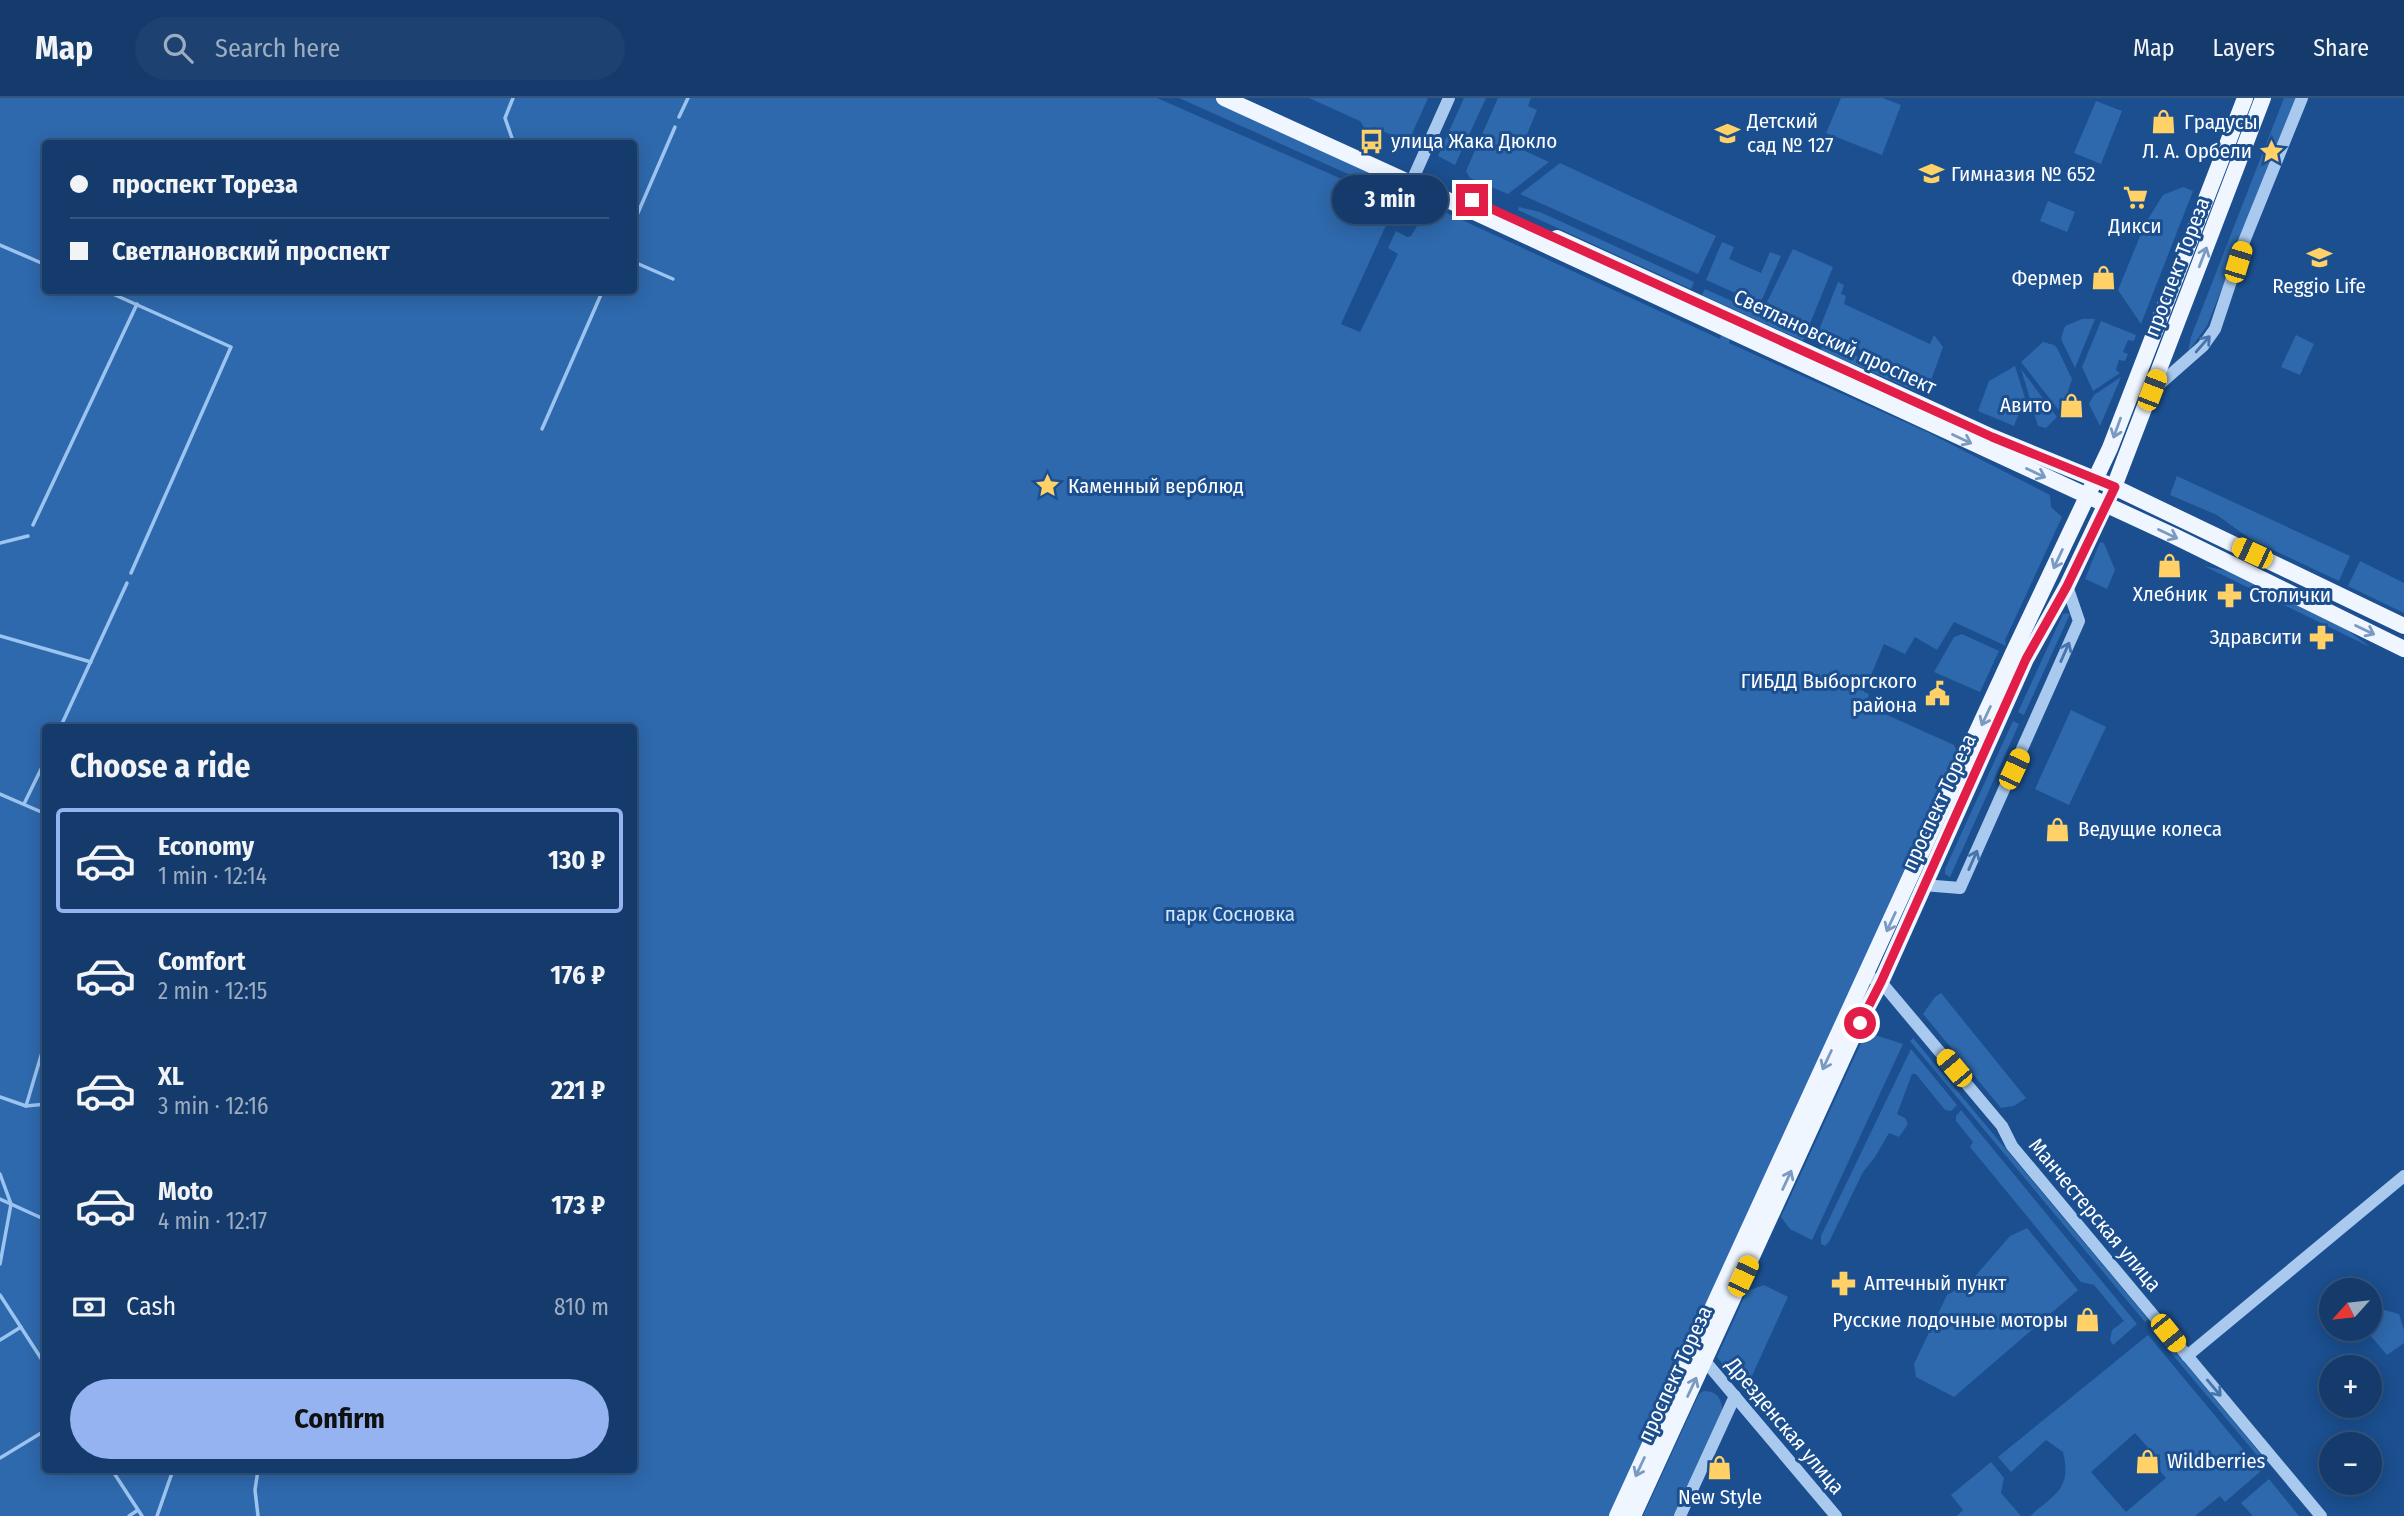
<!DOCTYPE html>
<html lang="en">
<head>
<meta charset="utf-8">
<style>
  :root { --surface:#143b6b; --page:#1d4271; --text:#f1f3f6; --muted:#9dadc1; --line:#33557e; --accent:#95b2f1 }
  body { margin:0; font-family:"Fira Sans Condensed",sans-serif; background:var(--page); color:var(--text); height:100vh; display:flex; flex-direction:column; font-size:26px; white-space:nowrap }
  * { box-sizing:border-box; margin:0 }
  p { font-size:23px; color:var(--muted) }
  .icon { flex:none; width:38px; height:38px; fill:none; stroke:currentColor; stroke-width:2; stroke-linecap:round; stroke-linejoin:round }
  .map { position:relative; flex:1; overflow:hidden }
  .side { position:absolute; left:42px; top:626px; width:595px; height:749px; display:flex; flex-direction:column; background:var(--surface); border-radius:7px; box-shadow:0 4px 18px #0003,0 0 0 2px var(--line) }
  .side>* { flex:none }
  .banner { position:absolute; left:42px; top:42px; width:595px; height:154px; border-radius:7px; box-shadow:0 4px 18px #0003,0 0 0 2px var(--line); display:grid; align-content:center; height:154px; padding:0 28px; background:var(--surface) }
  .needle { width:46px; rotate:243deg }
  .tools { position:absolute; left:2319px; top:1180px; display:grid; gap:14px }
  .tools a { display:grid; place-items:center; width:63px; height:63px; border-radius:50%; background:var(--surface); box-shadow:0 4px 18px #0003,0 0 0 2px var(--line); font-size:35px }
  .end { position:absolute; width:32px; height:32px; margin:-16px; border:9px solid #e11d48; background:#fff; box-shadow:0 0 0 4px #fff }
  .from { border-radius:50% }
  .bubble { position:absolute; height:49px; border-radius:24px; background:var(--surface); box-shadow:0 4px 18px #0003,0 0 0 2px var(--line); font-size:23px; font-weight:700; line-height:49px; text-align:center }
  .car { position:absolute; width:21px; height:42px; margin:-21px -10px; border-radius:9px; box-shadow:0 0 5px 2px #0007; background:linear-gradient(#f5c518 24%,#345 0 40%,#f5c518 0 76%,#345 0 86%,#f5c518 0) }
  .banner b { display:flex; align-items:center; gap:24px; height:66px; font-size:26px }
  .banner b+b { border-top:2px solid var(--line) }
  .banner i { width:18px; height:18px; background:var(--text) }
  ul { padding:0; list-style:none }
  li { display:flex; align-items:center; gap:21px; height:105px; margin:0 14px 10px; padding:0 14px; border:4px solid transparent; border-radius:7px }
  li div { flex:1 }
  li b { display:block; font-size:26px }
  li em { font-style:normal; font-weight:700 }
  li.current { border-color:var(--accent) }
  li>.icon { width:63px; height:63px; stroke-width:1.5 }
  h2 { padding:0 28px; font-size:32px; line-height:84px }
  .pay { display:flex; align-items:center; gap:18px; height:77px; padding:0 28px; font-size:26px }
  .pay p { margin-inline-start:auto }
  .button { display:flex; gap:14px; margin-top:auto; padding:14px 28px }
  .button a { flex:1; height:80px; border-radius:42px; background:var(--accent); color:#111; font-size:28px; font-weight:700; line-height:80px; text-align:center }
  header { display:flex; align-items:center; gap:42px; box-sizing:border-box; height:98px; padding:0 35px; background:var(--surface); border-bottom:2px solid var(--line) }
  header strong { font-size:33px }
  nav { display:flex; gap:38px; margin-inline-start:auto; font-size:24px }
  .search { width:490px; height:63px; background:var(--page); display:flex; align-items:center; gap:18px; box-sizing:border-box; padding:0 24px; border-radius:38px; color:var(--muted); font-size:26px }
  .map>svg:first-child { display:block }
  .green { fill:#2e69ad; fill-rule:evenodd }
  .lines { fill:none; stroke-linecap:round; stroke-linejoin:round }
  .stream { stroke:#9cc4f0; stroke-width:3.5 }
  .minor { stroke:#a9c9ee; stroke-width:12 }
  .major { stroke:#f0f6ff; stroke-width:16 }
  .oneway { stroke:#7b9ac1 }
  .oneway2 { stroke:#4674ac }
  .route { stroke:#e11d48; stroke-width:9 }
  .labels { text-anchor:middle; stroke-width:6; stroke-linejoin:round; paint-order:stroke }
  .poi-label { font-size:21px; fill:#fff; stroke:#1b4f8f; text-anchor:start }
  .street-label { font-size:21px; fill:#fff; stroke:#1b4f8f }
  .park-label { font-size:21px; fill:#cfe3fa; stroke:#1b4f8f }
</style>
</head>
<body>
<header>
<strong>Map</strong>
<div class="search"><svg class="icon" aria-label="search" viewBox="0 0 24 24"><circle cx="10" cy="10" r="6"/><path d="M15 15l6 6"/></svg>Search here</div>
<nav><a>Map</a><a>Layers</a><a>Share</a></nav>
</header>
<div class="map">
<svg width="2404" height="1418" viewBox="0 0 2404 1418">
  <rect width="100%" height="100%" fill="#1b4f8f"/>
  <g class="green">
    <path d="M0,0h1157l219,96 -3,5 7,14 7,4 1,4 -47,103 19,8 38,-78 -10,-6 8,-17 11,6 4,-1 8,-13 -8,-6c3,-8 8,-11 16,-13l293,135 1,-4 9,4 -1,4 198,89 123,63 1,12 11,10 -57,123 1,6 -52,-24 -17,28 -22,-13 -10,17 -21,-10 -20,48 5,2 -4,11 89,40 5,13 -350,758h-1609zM46,46h588v146h-588zM46,630h588v742h-588z"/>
    <polygon points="1179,0 1216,0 1385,76 1379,90"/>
    <polygon points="1309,0 1428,0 1411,38 1404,43 1374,29 1369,32 1365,31 1360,23"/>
    <polygon points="1464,0 1486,0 1455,67 1438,58"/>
    <polygon points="1498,0 1531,0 1528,8 1537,12 1521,51 1549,64 1508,96 1470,80 1466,73"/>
    <polygon points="1841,0 1883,0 1901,7 1882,57 1826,35"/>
    <polygon points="2284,0 2297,0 2207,228 2188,254 2191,239"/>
    <polygon points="2096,3 2122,13 2101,66 2074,55"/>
    <polygon points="1560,65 1716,138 1698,176 1520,96"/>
    <polygon points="2183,89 2193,93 2141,226 2118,192 2145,126 2163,97"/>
    <polygon points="2048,103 2075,114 2067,134 2040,123"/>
    <polygon points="1519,109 1540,114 1694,184 1691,191 1518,112"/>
    <polygon points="1722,144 1734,149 1729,161 1761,175 1770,154 1781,158 1760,206 1706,182"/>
    <polygon points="1793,151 1833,169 1809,228 1765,208"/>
    <polygon points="1838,184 1844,187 1841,196 1846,198 1844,206 1930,246 1934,237 1943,249 1930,285 1819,232"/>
    <polygon points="1705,191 1806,236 1803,243 1702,197"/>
    <polygon points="2082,221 2095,221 2075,270 2061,241 2065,228"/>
    <polygon points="2101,223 2136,237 2134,243 2128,242 2123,254 2128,256 2125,263 2119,262 2116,272 2120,275 2093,293 2082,269"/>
    <polygon points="2296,237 2314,246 2300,277 2281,269"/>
    <polygon points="1824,243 1921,287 1918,294 1821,252"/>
    <polygon points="2043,244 2054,247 2057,250 2072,281 2061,315 2021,264"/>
    <polygon points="2015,268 2025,300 2014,328 1978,313 1989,283"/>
    <polygon points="2021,271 2057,319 2046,330 2038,328"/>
    <polygon points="2121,279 2100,328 2089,306 2094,297"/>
    <polygon points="2177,378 2350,458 2339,483 2250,441 2217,417 2170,397"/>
    <polygon points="2100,444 2104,445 2115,472 2107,491 2085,481"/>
    <polygon points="2360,463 2404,485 2404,515 2348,488"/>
    <polygon points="2204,468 2227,473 2345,530 2370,549"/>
    <polygon points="2066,515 2070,516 2024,617 2018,614 2063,516"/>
    <polygon points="1962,536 1999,553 1980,594 1934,574 1954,539"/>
    <polygon points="2071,612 2106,629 2069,707 2035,691"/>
    <polygon points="2013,623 2019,626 1950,779 1945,776 1945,771"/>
    <polygon points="1941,895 2026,1000 2014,1008 2001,1010 1923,916 1935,899"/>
    <polygon points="1866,934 1903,946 1812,1142 1790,1131 1781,1119"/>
    <polygon points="1913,940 2148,1221 2145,1224 1910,943"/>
    <polygon points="1911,951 1957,1007 1951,1013 1945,1012 1916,976 1912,976 1897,1016 1905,1020 1908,1026 1899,1039 1889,1035 1875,1059 1863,1074 1829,1144 1825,1148 1821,1146 1821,1138"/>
    <polygon points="1961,1012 2137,1226 2113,1247 2110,1242 2112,1232 2124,1223 2094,1187 2081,1184 1970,1049 1973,1044 1956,1023 1956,1018"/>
    <polygon points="2027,1130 2078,1192 1954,1299 1916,1279 1914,1266 1947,1197 1971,1183 2010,1138"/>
    <polygon points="1764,1187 1788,1199 1745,1293 1717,1259 1747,1193"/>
    <polygon points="2381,1211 2399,1216 2404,1232 2404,1245 2387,1257 2370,1237"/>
    <polygon points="2154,1228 2269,1366 2266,1368 2151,1231"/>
    <path d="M2148,1237l113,136 -36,31 -5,-6 -25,20h-165c25,-22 42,-27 33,-64l-17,-12 -35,32 -13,-15zM2135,1335l26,29 -5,5 10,11 -40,34 -35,-40z"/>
    <path d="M1704,1293c16,0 19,12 18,25l-47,100h-32l56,-122z"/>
    <polygon points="1991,1364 2004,1380 2001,1395 2021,1418 1957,1418 1963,1412 1951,1397"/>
    <polygon points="2269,1381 2299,1418 2253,1418 2241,1405"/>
  </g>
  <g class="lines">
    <g class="stream">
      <polyline points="513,0 505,20 514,46"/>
      <polyline points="679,19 688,0"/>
      <polyline points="634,124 675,29"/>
      <polyline points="0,147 46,167"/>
      <polyline points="634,164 673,181"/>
      <polyline points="104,192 231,249 131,475"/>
      <polyline points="542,331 603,192"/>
      <polyline points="33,427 137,206"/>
      <polyline points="0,445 28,438"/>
      <polyline points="0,538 91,564"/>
      <polyline points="60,630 127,485"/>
      <polyline points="0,696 46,716"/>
      <polyline points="24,706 46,661"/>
      <polyline points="0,999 26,1008 46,1006"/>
      <polyline points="26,1008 46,941"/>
      <polyline points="0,1076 11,1106 0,1166"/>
      <polyline points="0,1101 46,1122"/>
      <polyline points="0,1197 46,1268"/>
      <polyline points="0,1242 21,1229"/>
      <polyline points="0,1360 46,1332"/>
      <polyline points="112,1372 142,1418"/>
      <polyline points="258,1372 255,1392 258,1418"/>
      <polyline points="129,1418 138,1412"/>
      <polyline points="157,1418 173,1372"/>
    </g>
    <g class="minor">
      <polyline points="1411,85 1449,0"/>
      <polyline points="2153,292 2203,248 2215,231 2245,141 2302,0"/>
      <polyline points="1923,787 1960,790 2079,523 2067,488"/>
      <polyline points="1874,881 1881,884 2002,1028 2012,1048 2321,1418"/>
      <polyline points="2187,1258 2404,1078"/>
      <polyline points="1705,1263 1836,1418"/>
      <polyline points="1680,1418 1735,1298"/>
    </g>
    <g class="major">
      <polyline points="1224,0 1485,119 2174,438 2404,551"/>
      <polyline points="1557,140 1992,339 2114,389 2404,528"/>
      <polyline points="1617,1418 2013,555 2110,350 2245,0"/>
      <polyline points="1633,1418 1859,925 1881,884 2026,561 2067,488 2114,389 2263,0"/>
    </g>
  </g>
  <defs><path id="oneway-shaft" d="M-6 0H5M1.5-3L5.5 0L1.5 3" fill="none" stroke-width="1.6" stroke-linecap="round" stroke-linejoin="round" transform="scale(1.75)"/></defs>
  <g class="oneway">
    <use href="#oneway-shaft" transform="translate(2203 159) rotate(-69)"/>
    <use href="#oneway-shaft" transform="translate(2117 330) rotate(110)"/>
    <use href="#oneway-shaft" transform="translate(1962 341) rotate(25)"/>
    <use href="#oneway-shaft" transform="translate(2036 375) rotate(25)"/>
    <use href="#oneway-shaft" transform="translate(2168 436) rotate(25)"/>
    <use href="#oneway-shaft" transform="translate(2058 461) rotate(115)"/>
    <use href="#oneway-shaft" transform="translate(2365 532) rotate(26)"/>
    <use href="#oneway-shaft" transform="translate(1986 618) rotate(115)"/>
    <use href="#oneway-shaft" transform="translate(1891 824) rotate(115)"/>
    <use href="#oneway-shaft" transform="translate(1827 962) rotate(115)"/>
    <use href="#oneway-shaft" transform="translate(1787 1082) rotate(-65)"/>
    <use href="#oneway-shaft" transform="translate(1692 1289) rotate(-65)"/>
    <use href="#oneway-shaft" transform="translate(1640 1369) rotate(115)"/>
  </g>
  <g class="oneway2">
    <use href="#oneway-shaft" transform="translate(2203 246) rotate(-49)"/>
    <use href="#oneway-shaft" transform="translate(2065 554) rotate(-66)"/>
    <use href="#oneway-shaft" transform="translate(1973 762) rotate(-66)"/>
    <use href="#oneway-shaft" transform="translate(2214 1290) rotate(50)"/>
  </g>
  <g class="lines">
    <polyline class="route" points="1472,102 1992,339 2115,389 2067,488 2026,561 1881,884 1860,925"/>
  </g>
  <defs>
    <symbol id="shop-bare" viewBox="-9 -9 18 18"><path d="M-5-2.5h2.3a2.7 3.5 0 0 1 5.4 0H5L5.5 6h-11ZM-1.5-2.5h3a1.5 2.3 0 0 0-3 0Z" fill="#ffd166" stroke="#1b4f8f" stroke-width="2.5" paint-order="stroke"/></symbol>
    <symbol id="school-bare" viewBox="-9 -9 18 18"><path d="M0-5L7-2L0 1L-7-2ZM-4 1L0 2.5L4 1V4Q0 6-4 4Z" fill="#ffd166" stroke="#1b4f8f" stroke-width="2.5" paint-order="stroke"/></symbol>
    <symbol id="bus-bare" viewBox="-9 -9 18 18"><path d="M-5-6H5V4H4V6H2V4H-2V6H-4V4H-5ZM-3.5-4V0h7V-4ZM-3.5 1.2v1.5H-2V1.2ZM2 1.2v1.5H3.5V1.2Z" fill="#ffd166" stroke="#1b4f8f" stroke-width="2.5" paint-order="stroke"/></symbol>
    <symbol id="sight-bare" viewBox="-9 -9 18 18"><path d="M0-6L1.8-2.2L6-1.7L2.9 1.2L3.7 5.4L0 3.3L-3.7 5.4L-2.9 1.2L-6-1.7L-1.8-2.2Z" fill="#ffd166" stroke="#1b4f8f" stroke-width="2.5" paint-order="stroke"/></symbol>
    <symbol id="supermarket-bare" viewBox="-9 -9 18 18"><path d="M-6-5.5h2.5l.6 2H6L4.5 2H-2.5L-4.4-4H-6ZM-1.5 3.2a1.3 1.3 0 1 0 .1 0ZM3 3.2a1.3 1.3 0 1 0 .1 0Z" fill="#ffd166" stroke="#1b4f8f" stroke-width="2.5" paint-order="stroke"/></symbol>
    <symbol id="pharmacy-bare" viewBox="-9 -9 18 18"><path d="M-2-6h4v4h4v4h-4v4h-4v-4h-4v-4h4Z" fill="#ffd166" stroke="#1b4f8f" stroke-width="2.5" paint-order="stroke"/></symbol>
    <symbol id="civic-bare" viewBox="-9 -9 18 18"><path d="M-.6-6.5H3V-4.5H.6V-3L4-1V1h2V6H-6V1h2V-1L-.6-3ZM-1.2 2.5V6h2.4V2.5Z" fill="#ffd166" stroke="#1b4f8f" stroke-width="2.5" paint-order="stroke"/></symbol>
  </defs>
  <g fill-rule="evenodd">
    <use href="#shop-bare" x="2146" y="6" width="35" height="35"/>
    <use href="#school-bare" x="1710" y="18" width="35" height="35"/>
    <use href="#bus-bare" x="1354" y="26" width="35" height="35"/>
    <use href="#sight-bare" x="2254" y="36" width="35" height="35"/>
    <use href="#school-bare" x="1914" y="58" width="35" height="35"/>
    <use href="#supermarket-bare" x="2118" y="82" width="35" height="35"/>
    <use href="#school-bare" x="2302" y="142" width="35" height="35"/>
    <use href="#shop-bare" x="2086" y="162" width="35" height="35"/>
    <use href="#shop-bare" x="2054" y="290" width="35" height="35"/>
    <use href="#sight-bare" x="1030" y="370" width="35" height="35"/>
    <use href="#shop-bare" x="2152" y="450" width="35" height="35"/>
    <use href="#pharmacy-bare" x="2212" y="480" width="35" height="35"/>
    <use href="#pharmacy-bare" x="2304" y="522" width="35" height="35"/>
    <use href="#civic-bare" x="1920" y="578" width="35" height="35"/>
    <use href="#shop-bare" x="2040" y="714" width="35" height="35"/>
    <use href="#pharmacy-bare" x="1826" y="1168" width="35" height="35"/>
    <use href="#shop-bare" x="2070" y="1204" width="35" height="35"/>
    <use href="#shop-bare" x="2130" y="1346" width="35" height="35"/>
    <use href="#shop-bare" x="1702" y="1352" width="35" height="35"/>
  </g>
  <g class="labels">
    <g class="poi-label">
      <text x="1747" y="30">Детский<tspan x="1747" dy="24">сад № 127</tspan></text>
      <text x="2184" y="31">Градусы</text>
      <text x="1391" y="50">улица Жака Дюкло</text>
      <text x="2252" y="60" text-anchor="end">Л. А. Орбели</text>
      <text x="1951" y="83">Гимназия № 652</text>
      <text x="2135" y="135" text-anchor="middle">Дикси</text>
      <text x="2083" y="187" text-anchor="end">Фермер</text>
      <text x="2319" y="195" text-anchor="middle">Reggio Life</text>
      <text x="2052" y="314" text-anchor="end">Авито</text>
      <text x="1068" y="395">Каменный верблюд</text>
      <text x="2170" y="503" text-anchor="middle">Хлебник</text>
      <text x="2249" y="504">Столички</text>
      <text x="2302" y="546" text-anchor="end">Здравсити</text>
      <text x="1917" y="590" text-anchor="end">ГИБДД Выборгского<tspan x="1917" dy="24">района</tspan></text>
      <text x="2078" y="738">Ведущие колеса</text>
      <text x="1864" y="1192">Аптечный пункт</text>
      <text x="2068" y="1229" text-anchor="end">Русские лодочные моторы</text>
      <text x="2167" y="1370">Wildberries</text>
      <text x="1720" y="1406" text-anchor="middle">New Style</text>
    </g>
    <g class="street-label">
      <text transform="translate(2177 169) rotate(-69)" y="7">проспект Тореза</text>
      <text transform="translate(1835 244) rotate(25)" y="7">Светлановский проспект</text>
      <text transform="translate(1939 704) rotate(-65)" y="7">проспект Тореза</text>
      <text transform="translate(2095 1117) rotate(50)" y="7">Манчестерская улица</text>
      <text transform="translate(1675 1276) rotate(-65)" y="7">проспект Тореза</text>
      <text transform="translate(1785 1328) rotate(50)" y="7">Дрезденская улица</text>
    </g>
    <g class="park-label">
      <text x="1230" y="823">парк Сосновка</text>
    </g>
  </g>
</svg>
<div class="tools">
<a><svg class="needle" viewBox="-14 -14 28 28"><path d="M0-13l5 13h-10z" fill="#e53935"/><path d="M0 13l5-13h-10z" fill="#9dadc1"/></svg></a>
<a>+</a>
<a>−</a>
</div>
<i class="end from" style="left:1860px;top:925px"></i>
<i class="end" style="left:1472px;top:102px"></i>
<div class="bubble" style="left:1332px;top:77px;width:116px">3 min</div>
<i class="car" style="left:2238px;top:164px;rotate:17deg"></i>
<i class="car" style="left:2152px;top:292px;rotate:21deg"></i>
<i class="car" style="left:2252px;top:455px;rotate:295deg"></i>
<i class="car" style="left:2014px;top:671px;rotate:25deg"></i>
<i class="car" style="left:1954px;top:970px;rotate:320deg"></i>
<i class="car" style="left:1743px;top:1178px;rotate:25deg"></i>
<i class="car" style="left:2168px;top:1235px;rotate:141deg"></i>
<div class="banner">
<b><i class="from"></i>проспект Тореза</b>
<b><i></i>Светлановский проспект</b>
</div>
<section class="side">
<h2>Choose a ride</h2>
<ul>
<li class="current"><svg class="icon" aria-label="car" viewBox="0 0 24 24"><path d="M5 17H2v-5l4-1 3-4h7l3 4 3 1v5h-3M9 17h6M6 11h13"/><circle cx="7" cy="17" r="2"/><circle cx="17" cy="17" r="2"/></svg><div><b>Economy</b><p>1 min · 12:14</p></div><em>130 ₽</em></li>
<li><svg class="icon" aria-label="car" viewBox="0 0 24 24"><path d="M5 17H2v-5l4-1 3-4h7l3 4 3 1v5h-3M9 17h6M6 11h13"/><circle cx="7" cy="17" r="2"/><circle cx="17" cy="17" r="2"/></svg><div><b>Comfort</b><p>2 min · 12:15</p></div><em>176 ₽</em></li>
<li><svg class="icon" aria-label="car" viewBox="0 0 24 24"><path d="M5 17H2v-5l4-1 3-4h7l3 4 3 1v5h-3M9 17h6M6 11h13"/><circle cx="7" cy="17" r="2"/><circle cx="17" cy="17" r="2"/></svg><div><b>XL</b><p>3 min · 12:16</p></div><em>221 ₽</em></li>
<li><svg class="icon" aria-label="car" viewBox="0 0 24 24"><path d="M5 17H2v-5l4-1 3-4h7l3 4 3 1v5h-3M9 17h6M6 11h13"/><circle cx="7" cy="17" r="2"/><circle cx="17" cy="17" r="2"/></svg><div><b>Moto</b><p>4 min · 12:17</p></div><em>173 ₽</em></li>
</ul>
<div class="pay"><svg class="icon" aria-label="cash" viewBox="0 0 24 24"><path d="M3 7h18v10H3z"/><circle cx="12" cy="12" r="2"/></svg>Cash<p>810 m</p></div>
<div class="button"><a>Confirm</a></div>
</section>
</div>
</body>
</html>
